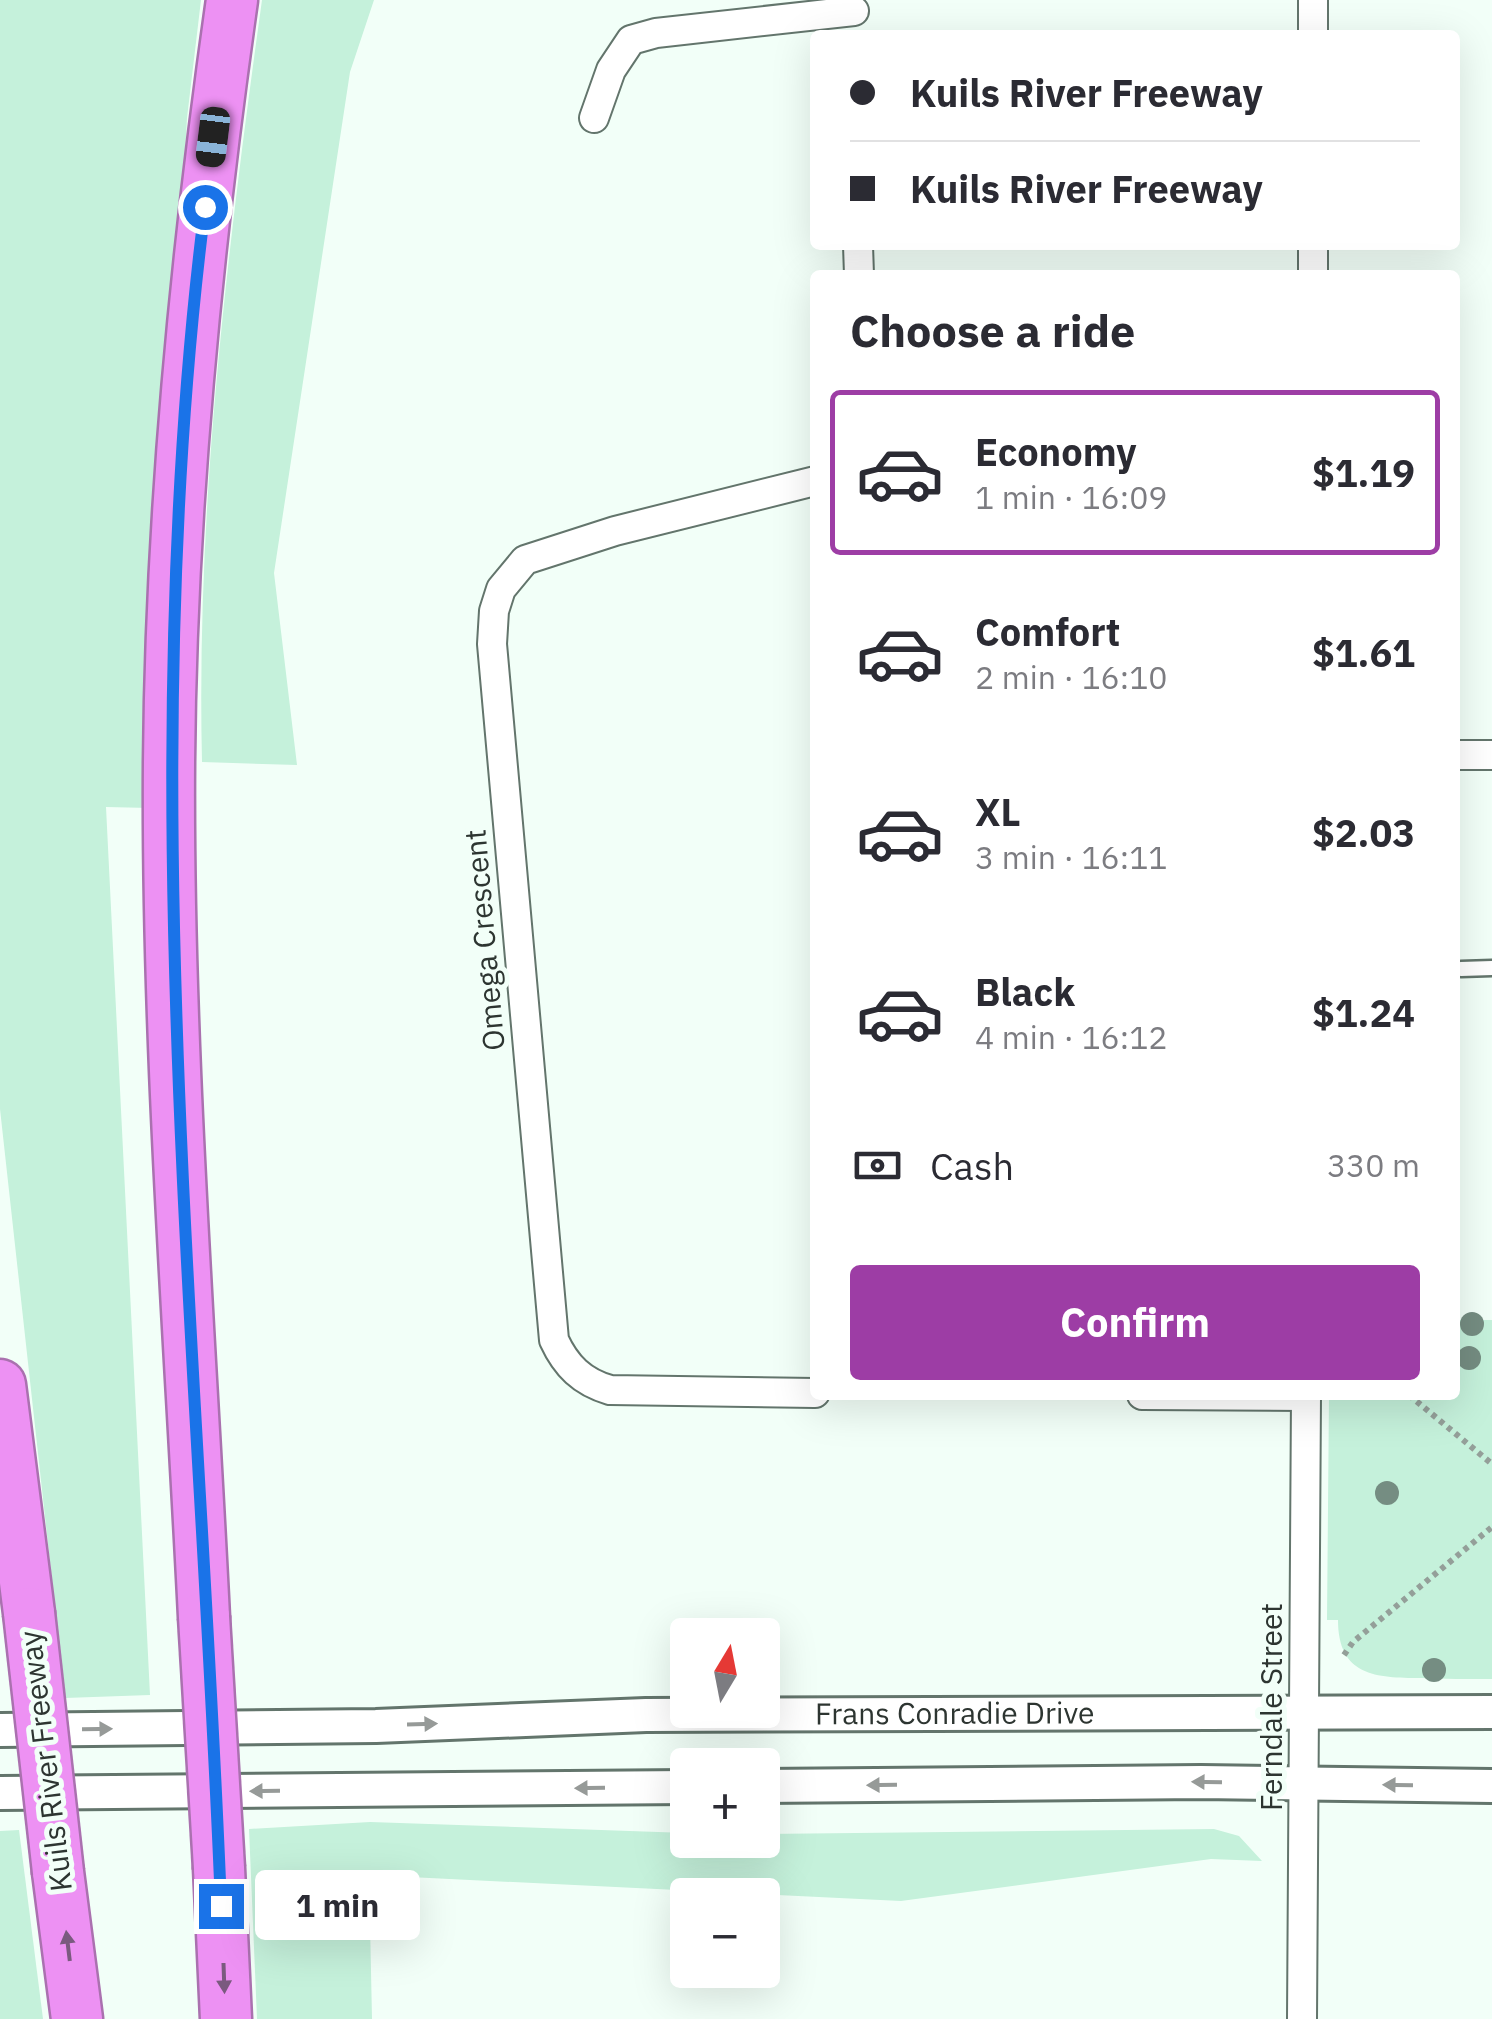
<!DOCTYPE html>
<html lang="en">
<head>
<meta charset="utf-8">
<style>
  :root { --surface:#fff; --page:#f7f7f7; --text:#2b2b33; --muted:#7c7c81; --line:#e1e1e2; --accent:#9d3da5 }
  body { margin:0; font-family:"IBM Plex Sans",sans-serif; background:var(--page); color:var(--text); height:100vh; display:flex; flex-direction:column; font-size:38px; white-space:nowrap }
  * { box-sizing:border-box; margin:0 }
  p { font-size:32px; color:var(--muted) }
  .icon { flex:none; width:55px; height:55px; fill:none; stroke:currentColor; stroke-width:2; stroke-linecap:round; stroke-linejoin:round }
  .map { position:relative; flex:1; overflow:hidden }
  .details { position:absolute; left:810px; top:270px; width:650px; height:1130px; display:flex; flex-direction:column; background:var(--surface); border-radius:10px; box-shadow:0 10px 40px #0002 }
  .details>* { flex:none }
  .top-card { position:absolute; left:810px; top:30px; width:650px; height:220px; border-radius:10px; box-shadow:0 10px 40px #0002; display:grid; align-content:center; height:220px; padding:0 40px; background:var(--surface) }
  .needle { width:65px; rotate:10deg }
  .fabs { position:absolute; left:670px; top:1618px; display:grid; gap:20px }
  .fabs a { display:grid; place-items:center; width:110px; height:110px; border-radius:10px; background:var(--surface); box-shadow:0 10px 40px #0002; font-size:50px }
  .end { position:absolute; width:45px; height:45px; margin:-22px; border:12px solid #1a73e8; background:#fff; box-shadow:0 0 0 5px #fff }
  .from { border-radius:50% }
  .bubble { position:absolute; height:70px; border-radius:10px; background:var(--surface); box-shadow:0 10px 40px #0002; font-size:32px; font-weight:800; line-height:70px; text-align:center }
  .car { position:absolute; width:30px; height:60px; margin:-30px -15px; border-radius:12px; box-shadow:0 0 8px 2px #0007; background:linear-gradient(#222 24%,#8ab4d8 0 40%,#222 0 76%,#8ab4d8 0 86%,#222 0) }
  .top-card b { display:flex; align-items:center; gap:35px; height:95px; font-size:38px }
  .top-card b+b { border-top:2px solid var(--line) }
  .top-card i { width:25px; height:25px; background:var(--text) }
  ul { padding:0; list-style:none }
  li { display:flex; align-items:center; gap:30px; height:165px; margin:0 20px 15px; padding:0 20px; border:5px solid transparent; border-radius:10px }
  li div { flex:1 }
  li b { display:block; font-size:38px }
  li em { font-style:normal; font-weight:800 }
  li.on { border-color:var(--accent) }
  li>.icon { width:90px; height:90px; stroke-width:1.5 }
  h2 { padding:0 40px; font-size:45px; line-height:120px }
  .pay { display:flex; align-items:center; gap:25px; height:110px; padding:0 40px; font-size:38px }
  .pay p { margin-inline-start:auto }
  .action { display:flex; gap:20px; margin-top:auto; padding:20px 40px }
  .action a { flex:1; height:115px; border-radius:10px; background:var(--accent); color:#fff; font-size:40px; font-weight:800; line-height:115px; text-align:center }
  .map>svg:first-child { display:block }
  .green { fill:#c5f1db }
  .lines { fill:none; stroke-linecap:round; stroke-linejoin:round }
  .service-casing { stroke:#63756c; stroke-width:19 }
  .minor-casing { stroke:#63756c; stroke-width:32 }
  .tertiary-casing { stroke:#63756c; stroke-width:38 }
  .motorway-casing { stroke:#aa71af; stroke-width:55 }
  .path { stroke:#949f99; stroke-width:6; stroke-dasharray:5 5; stroke-linecap:butt }
  .service { stroke:#fff; stroke-width:14 }
  .minor { stroke:#fff; stroke-width:28 }
  .tertiary { stroke:#fff; stroke-width:32 }
  .motorway { stroke:#ed91f3; stroke-width:50 }
  .motorway-bridge-casing { stroke:#aa71af; stroke-width:55; stroke-linecap:butt }
  .motorway-bridge { stroke:#ed91f3; stroke-width:50 }
  .tree { fill:#758d82 }
  .oneway { fill:#969a98 }
  .oneway2 { fill:#7a5a7f }
  .route { stroke:#1a73e8; stroke-width:12 }
  .labels { text-anchor:middle; stroke-width:10; stroke-linejoin:round; paint-order:stroke }
  .street-label { font-size:30px; fill:#2d3531; stroke:#f2fff8 }
</style>
</head>
<body>
<div class="map">
<svg width="1492" height="2019" viewBox="0 0 1492 2019">
  <rect width="100%" height="100%" fill="#f2fff8"/>
  <g class="green">
    <polygon points="0,0 201,0 187,118 150,808 106,807 150,1695 65,1698 0,1109"/>
    <path d="M262,0h112l-24,72 -76,501 23,192 -95,-3c-6,-254 25,-510 60,-762z"/>
    <path d="M1455,1320h37v359c-24,0 -48,0 -71,-1 -45,0 -83,-2 -83,-58h-11l2,-225h126z"/>
    <polygon points="370,1822 687,1833 688,1840 762,1840 763,1834 1214,1829 1239,1836 1262,1861 1211,1859 901,1901 369,1875 372,2019 257,2019 249,1829"/>
    <polygon points="19,1830 43,2019 0,2019 0,1831"/>
  </g>
  <g class="lines">
    <defs>
      <polyline id="service" points="1461,969 1492,968"/>
      <g id="minor">
        <polyline points="1313,0 1313,35"/>
        <polyline points="594,118 611,70 631,40 656,33 854,11"/>
        <polyline points="858,245 859,275"/>
        <polyline points="1313,275 1313,245"/>
        <path d="M815,481l-200,50 -90,29 -24,29 -7,22 -2,33 62,696c12,26 28,42 56,50l205,3"/>
        <polyline points="1455,755 1492,755"/>
        <polyline points="1142,1395 1306,1396"/>
        <polyline points="1302,2019 1306,1395"/>
      </g>
      <g id="tertiary">
        <path id="s1" d="M0,1730l376,-4 270,-11 846,-3"/>
        <polyline points="762,1786 1201,1782 1492,1786"/>
        <polyline points="0,1793 688,1787"/>
      </g>
      <g id="motorway">
        <polyline points="0,1385 29,1613"/>
        <path d="M204,1617c-14,-285 -37,-570 -35,-855 2,-255 27,-509 63,-762"/>
        <polyline points="219,1868 226,2019"/>
        <polyline points="58,1872 77,2019"/>
      </g>
    </defs>
    <use href="#service" class="service-casing"/>
    <use href="#minor" class="minor-casing"/>
    <use href="#tertiary" class="tertiary-casing"/>
    <use href="#motorway" class="motorway-casing"/>
    <g class="path">
      <polyline points="1409,1395 1492,1464"/>
      <polyline points="1344,1655 1353,1642 1492,1527"/>
    </g>
    <use href="#service" class="service"/>
    <use href="#minor" class="minor"/>
    <use href="#tertiary" class="tertiary"/>
    <use href="#motorway" class="motorway"/>
    <defs>
      <g id="motorway-bridge">
        <polyline points="29,1613 58,1872"/>
        <polyline points="204,1617 219,1868"/>
      </g>
    </defs>
    <use href="#motorway-bridge" class="motorway-bridge-casing"/>
    <use href="#motorway-bridge" class="motorway-bridge"/>
  </g>
  <g class="tree">
    <circle cx="1472" cy="1324" r="12"/>
    <circle cx="1469" cy="1358" r="12"/>
    <circle cx="1387" cy="1493" r="12"/>
    <circle cx="1434" cy="1670" r="12"/>
  </g>
  <defs><path id="oneway-solid" d="M-6-.8H1V-3.2L6.5 0L1 3.2V.8H-6Z" transform="scale(2.5)"/></defs>
  <g class="oneway">
    <use href="#oneway-solid" transform="translate(422 1724) rotate(-2)"/>
    <use href="#oneway-solid" transform="translate(97 1729) rotate(-1)"/>
    <use href="#oneway-solid" transform="translate(1207 1782) rotate(-179)"/>
    <use href="#oneway-solid" transform="translate(882 1785) rotate(179)"/>
    <use href="#oneway-solid" transform="translate(1398 1785) rotate(-179)"/>
    <use href="#oneway-solid" transform="translate(590 1788) rotate(179)"/>
    <use href="#oneway-solid" transform="translate(265 1791) rotate(179)"/>
  </g>
  <g class="oneway2">
    <use href="#oneway-solid" transform="translate(68 1946) rotate(-97)"/>
    <use href="#oneway-solid" transform="translate(224 1978) rotate(88)"/>
  </g>
  <g class="lines">
    <path class="route" d="M205,207c-72,566 -6,1132 16,1699"/>
  </g>
  <g class="labels">
    <g class="street-label">
      <text transform="translate(485 940) rotate(-95)" y="10">Omega Crescent</text>
      <text transform="translate(1272 1707) rotate(-90)" y="10">Ferndale Street</text>
      <text dy="10" stroke="none"><textPath href="#s1" startOffset="955">Frans Conradie Drive</textPath></text>
      <text transform="translate(46 1761) rotate(-97)" y="10">Kuils River Freeway</text>
    </g>
  </g>
</svg>
<div class="fabs">
<a><svg class="needle" viewBox="-14 -14 28 28"><path d="M0-13l5 13h-10z" fill="#e53935"/><path d="M0 13l5-13h-10z" fill="#7c7c81"/></svg></a>
<a>+</a>
<a>−</a>
</div>
<i class="end from" style="left:205px;top:207px"></i>
<i class="end" style="left:221px;top:1906px"></i>
<div class="bubble" style="left:255px;top:1870px;width:165px">1 min</div>
<i class="car" style="left:213px;top:137px;rotate:187deg"></i>
<div class="top-card">
<b><i class="from"></i>Kuils River Freeway</b>
<b><i></i>Kuils River Freeway</b>
</div>
<section class="details">
<h2>Choose a ride</h2>
<ul>
<li class="on"><svg class="icon" aria-label="car" viewBox="0 0 24 24"><path d="M5 17H2v-5l4-1 3-4h7l3 4 3 1v5h-3M9 17h6M6 11h13"/><circle cx="7" cy="17" r="2"/><circle cx="17" cy="17" r="2"/></svg><div><b>Economy</b><p>1 min · 16:09</p></div><em>$1.19</em></li>
<li><svg class="icon" aria-label="car" viewBox="0 0 24 24"><path d="M5 17H2v-5l4-1 3-4h7l3 4 3 1v5h-3M9 17h6M6 11h13"/><circle cx="7" cy="17" r="2"/><circle cx="17" cy="17" r="2"/></svg><div><b>Comfort</b><p>2 min · 16:10</p></div><em>$1.61</em></li>
<li><svg class="icon" aria-label="car" viewBox="0 0 24 24"><path d="M5 17H2v-5l4-1 3-4h7l3 4 3 1v5h-3M9 17h6M6 11h13"/><circle cx="7" cy="17" r="2"/><circle cx="17" cy="17" r="2"/></svg><div><b>XL</b><p>3 min · 16:11</p></div><em>$2.03</em></li>
<li><svg class="icon" aria-label="car" viewBox="0 0 24 24"><path d="M5 17H2v-5l4-1 3-4h7l3 4 3 1v5h-3M9 17h6M6 11h13"/><circle cx="7" cy="17" r="2"/><circle cx="17" cy="17" r="2"/></svg><div><b>Black</b><p>4 min · 16:12</p></div><em>$1.24</em></li>
</ul>
<div class="pay"><svg class="icon" aria-label="cash" viewBox="0 0 24 24"><path d="M3 7h18v10H3z"/><circle cx="12" cy="12" r="2"/></svg>Cash<p>330 m</p></div>
<div class="action"><a>Confirm</a></div>
</section>
</div>
</body>
</html>
